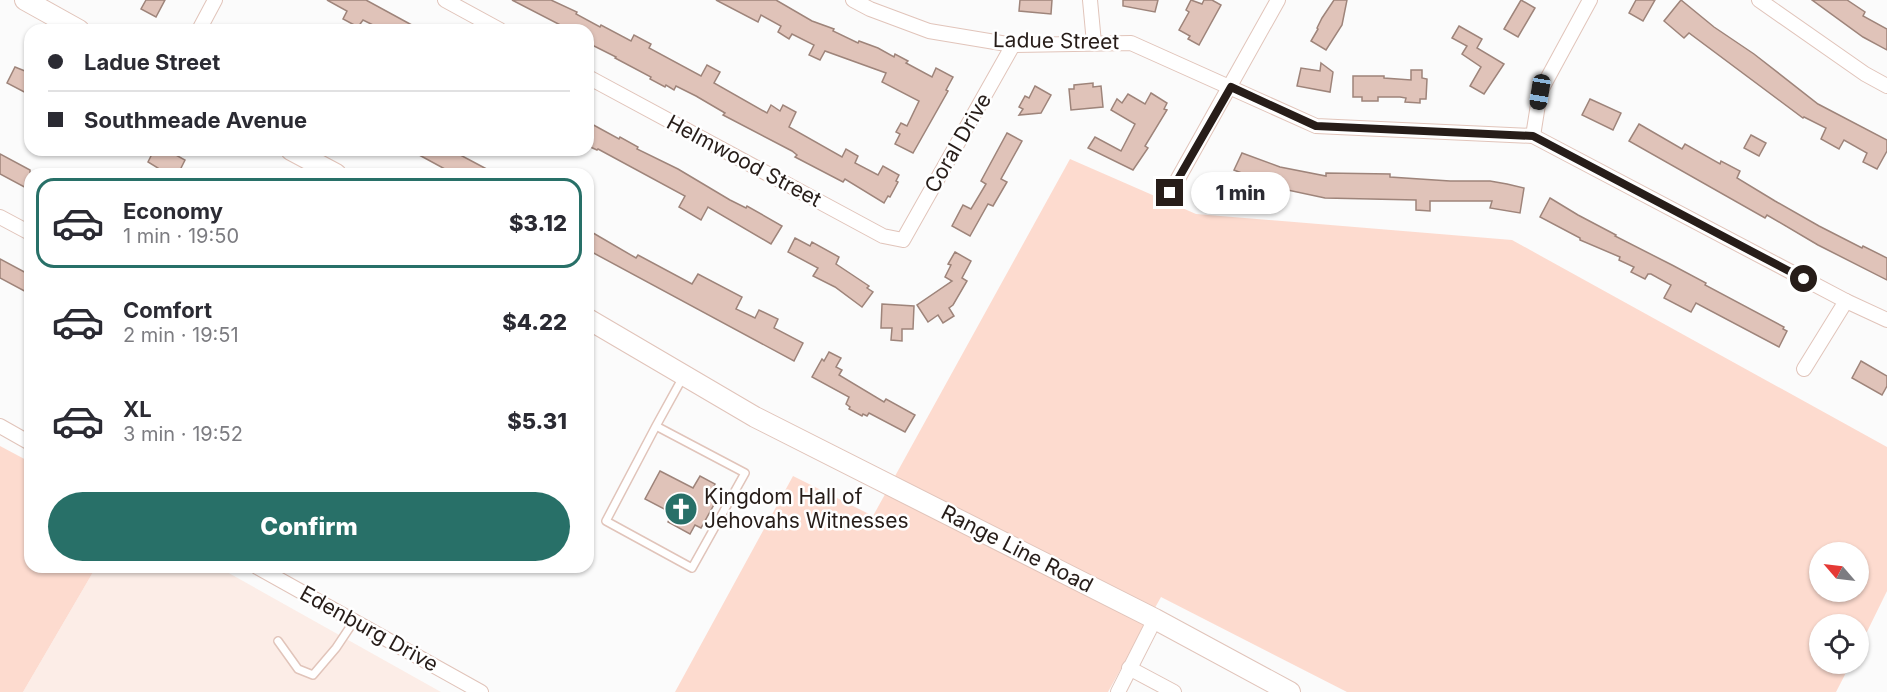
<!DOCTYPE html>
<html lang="en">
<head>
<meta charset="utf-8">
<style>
  :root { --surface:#fff; --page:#f7f7f7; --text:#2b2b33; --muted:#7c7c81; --line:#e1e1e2; --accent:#287068 }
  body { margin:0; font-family:Inter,sans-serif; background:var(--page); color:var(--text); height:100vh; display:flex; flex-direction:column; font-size:22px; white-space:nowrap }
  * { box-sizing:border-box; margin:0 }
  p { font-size:20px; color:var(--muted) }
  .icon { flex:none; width:33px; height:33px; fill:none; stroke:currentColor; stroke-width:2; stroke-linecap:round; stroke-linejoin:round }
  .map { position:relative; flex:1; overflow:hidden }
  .side { position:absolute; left:24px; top:168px; width:570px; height:405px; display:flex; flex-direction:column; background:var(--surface); border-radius:18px; box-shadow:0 2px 4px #0004 }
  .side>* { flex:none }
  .guide { position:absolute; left:24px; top:24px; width:570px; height:132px; border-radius:18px; box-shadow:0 2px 4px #0004; display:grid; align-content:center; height:132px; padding:0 24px; background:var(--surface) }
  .needle { width:39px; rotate:298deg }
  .tools { position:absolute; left:1809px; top:542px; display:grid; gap:12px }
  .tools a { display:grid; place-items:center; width:60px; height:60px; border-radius:50%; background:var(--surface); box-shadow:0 2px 4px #0004; font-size:30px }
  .end { position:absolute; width:27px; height:27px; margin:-14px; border:8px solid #271d19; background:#fff; box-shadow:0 0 0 3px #fff }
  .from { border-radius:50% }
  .bubble { position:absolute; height:42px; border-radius:21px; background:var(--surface); box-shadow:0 2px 4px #0004; font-size:20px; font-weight:800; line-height:42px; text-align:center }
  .car { position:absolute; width:18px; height:36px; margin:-18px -9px; border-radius:8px; box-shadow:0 0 4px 2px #0007; background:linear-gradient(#222 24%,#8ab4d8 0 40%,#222 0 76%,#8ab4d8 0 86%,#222 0) }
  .guide b { display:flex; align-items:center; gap:21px; height:57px; font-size:22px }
  .guide b+b { border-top:2px solid var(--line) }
  .guide i { width:15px; height:15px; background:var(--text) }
  ul { padding:10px 0 0; list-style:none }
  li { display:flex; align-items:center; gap:18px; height:90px; margin:0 12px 9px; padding:0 12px; border:3px solid transparent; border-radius:18px }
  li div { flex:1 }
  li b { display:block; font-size:22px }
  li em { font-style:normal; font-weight:800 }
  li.current { border-color:var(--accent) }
  li>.icon { width:54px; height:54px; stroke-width:1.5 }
  .cta { display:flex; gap:12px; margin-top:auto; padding:12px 24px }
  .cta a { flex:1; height:69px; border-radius:36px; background:var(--accent); color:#fff; font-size:24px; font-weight:800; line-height:69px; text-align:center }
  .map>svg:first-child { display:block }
  .built { fill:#fcede7 }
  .green { fill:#fddbcf; fill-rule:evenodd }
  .building { fill:#e0c3b9; stroke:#9e847a; stroke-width:1.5 }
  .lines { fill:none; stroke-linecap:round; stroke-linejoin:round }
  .lane-casing { stroke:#e1c4ba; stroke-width:10 }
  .street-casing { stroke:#e1c4ba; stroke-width:16 }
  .secondary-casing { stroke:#e1c4ba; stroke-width:22 }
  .lane { stroke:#fff; stroke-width:7 }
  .street { stroke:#fff; stroke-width:14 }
  .secondary { stroke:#fff; stroke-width:20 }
  .route { stroke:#271d19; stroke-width:8 }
  .labels { text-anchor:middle; stroke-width:5; stroke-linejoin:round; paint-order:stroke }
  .street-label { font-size:21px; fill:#271d19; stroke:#fff }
  .poi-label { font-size:21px; fill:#271d19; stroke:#fff; text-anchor:start }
</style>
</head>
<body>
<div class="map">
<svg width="1887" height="692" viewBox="0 0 1887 692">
  <rect width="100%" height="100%" fill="#fbfbfb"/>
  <polygon class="built" points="96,567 218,567 441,692 23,692"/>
  <g class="green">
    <path d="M1070,159l126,55 316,26 375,207v144l-28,57 -1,-24h-38v39h31l-15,29h-489l-186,-95 -53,95h-433l118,-216 80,40zM1820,552h38v39h-38z"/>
    <polygon points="0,446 30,462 30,567 96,567 23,692 0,692"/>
  </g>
  <g class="building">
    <polygon points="146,0 165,0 156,17 141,9"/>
    <polygon points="327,0 366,0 421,30 383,30 363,20 358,27 343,19 347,11"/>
    <polygon points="512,0 551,0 577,12 576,14 600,27 601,25 631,41 634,35 651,44 649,48 701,76 707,65 720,72 714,83 767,113 771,105 780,111 783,105 796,112 789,127 842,157 846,149 858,156 855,163 878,175 883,166 899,175 896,181 898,182 890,197 888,196 884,203 845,179 843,182 795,157 797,155 792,151 723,115 725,113 696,96 676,86 674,90 666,85 665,87 650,79 651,77 615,58 616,57 588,43 588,30 570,30"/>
    <polygon points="716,0 776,0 812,21 834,29 833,31 858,43 859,41 878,48 894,57 895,54 908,61 906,63 932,77 936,68 953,77 946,90 948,91 913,153 895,144 900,134 896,132 901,123 907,126 919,101 882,82 886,73 825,51 820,60 809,55 814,45 792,34 789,39 778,32 781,26 761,15 758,22"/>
    <polygon points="1020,0 1052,0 1051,14 1019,11"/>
    <polygon points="1123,0 1158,0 1155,12 1123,6"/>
    <polygon points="1191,0 1202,4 1204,0 1212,0 1221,5 1199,45 1188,39 1190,36 1179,30 1189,12 1186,10"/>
    <polygon points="1334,0 1347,0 1342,25 1326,50 1311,41 1318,29 1317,28 1322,18"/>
    <polygon points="1521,0 1535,8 1518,37 1504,29"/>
    <polygon points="1636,0 1655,0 1643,21 1629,13"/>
    <polygon points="1681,0 1714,27 1754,54 1818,104 1887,140 1887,151 1877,169 1863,162 1867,153 1844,140 1839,149 1821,139 1826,128 1804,117 1803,118 1689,33 1684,38 1664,21"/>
    <polygon points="1812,0 1847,0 1865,12 1863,16 1887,29 1887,50 1863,37"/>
    <polygon points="1459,26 1482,39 1477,48 1504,64 1484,94 1470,86 1481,67 1462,54 1467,46 1452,38"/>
    <polygon points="1321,63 1333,72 1330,92 1297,86 1301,68 1320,71"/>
    <polygon points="15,67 30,73 30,95 7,83"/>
    <polygon points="1411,70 1422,70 1422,78 1427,79 1426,99 1420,99 1420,103 1405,102 1406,98 1400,97 1378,97 1378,101 1362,101 1362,97 1353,97 1353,76 1384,76 1384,78 1411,80"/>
    <polygon points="1093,83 1093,87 1101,86 1103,107 1071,110 1069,89 1074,89 1074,85"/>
    <polygon points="1035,86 1051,95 1041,113 1019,115 1023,109 1019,107 1025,96 1029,98"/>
    <polygon points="1151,93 1167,103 1164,109 1167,110 1145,146 1148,148 1133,170 1088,148 1095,137 1121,151 1135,124 1111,110 1117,99 1122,103 1128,94 1145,104"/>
    <polygon points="1590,99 1621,113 1613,130 1582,115"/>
    <polygon points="588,122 619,139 620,137 638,147 637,149 678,169 730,200 746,208 747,206 782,226 771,244 708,207 701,220 679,207 685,196 598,149 597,150 588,146"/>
    <polygon points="1639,124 1682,149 1685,144 1720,164 1721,161 1740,171 1737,178 1775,201 1819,226 1862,248 1863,246 1887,258 1887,280 1818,245 1767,215 1765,218 1629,141"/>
    <polygon points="1007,133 1022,141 1001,179 1007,182 993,206 988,204 970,236 952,226 963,205 971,209 986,184 981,181"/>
    <polygon points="1751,135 1766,143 1759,156 1744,148"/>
    <polygon points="154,150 167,150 185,160 178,174 155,174 158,168 148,162"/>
    <polygon points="410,150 451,150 496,174 454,174"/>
    <polygon points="1242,153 1280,167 1326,176 1326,173 1390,174 1390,177 1450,181 1490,181 1507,184 1524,188 1520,213 1490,208 1492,201 1430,201 1430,211 1416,210 1416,200 1325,198 1264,185 1260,193 1239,184 1244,174 1234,170"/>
    <polygon points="0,154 30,170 30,190 0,174"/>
    <polygon points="1550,198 1578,215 1616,235 1615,236 1672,265 1706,283 1705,285 1784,327 1783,329 1787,331 1779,347 1696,303 1691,312 1664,298 1671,285 1651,274 1648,274 1645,279 1631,272 1634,267 1619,260 1620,257 1580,240 1580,238 1540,217"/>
    <polygon points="588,230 636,258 638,255 692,284 698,274 742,297 736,309 755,318 759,310 778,319 774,328 803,343 794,361 588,250"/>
    <polygon points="795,238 810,246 812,242 839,257 836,264 869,286 867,288 873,292 862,307 835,287 813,276 818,268 788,252"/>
    <polygon points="955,252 971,261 962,278 967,281 953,305 949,308 954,316 943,323 938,315 928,322 917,305 952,281 945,277 951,265 948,264"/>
    <polygon points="0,259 30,275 30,294 0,278"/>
    <polygon points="882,304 914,306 913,329 902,329 902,341 891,340 892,328 881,328"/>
    <polygon points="829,352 841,358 836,367 842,370 839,375 884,402 886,399 915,415 905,432 869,413 867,416 863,414 862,416 849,409 850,407 846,404 849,397 812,377 822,359 824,361"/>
    <polygon points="1861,361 1887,376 1887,386 1882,395 1852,378"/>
    <polygon points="660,471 693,488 700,476 715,484 709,497 716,501 701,528 695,525 690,534 668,522 672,513 645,499"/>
  </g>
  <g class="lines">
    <defs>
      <g id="lane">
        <polyline points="656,426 745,473 692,568 606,521 656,426 683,377"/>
        <polyline points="278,641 298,669 313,675 336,648 354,621"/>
      </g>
      <g id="street">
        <polyline points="445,0 500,30"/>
        <polyline points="853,0 870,9 929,31 1013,45 1131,43 1316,126 1533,136 1846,301 1887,320"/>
        <polyline points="1090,0 1094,43"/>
        <polyline points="1759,0 1865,74 1887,86"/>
        <polyline points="199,30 215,0"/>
        <polyline points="588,77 883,236 903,240 1013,45"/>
        <polyline points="1533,136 1540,92 1590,0"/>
        <polyline points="1170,193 1278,0"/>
        <polyline points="0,217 30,233"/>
        <polyline points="1804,369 1846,301"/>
        <polyline points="0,426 30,443"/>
        <polyline points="257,567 481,692"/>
        <polyline points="1129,668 1174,692"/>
        <polyline points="1118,692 1155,619"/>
      </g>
      <g id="secondary">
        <polyline points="25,0 79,30"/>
        <polyline points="291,150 336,174"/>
        <polyline points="588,319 755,417 1155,619 1290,692"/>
      </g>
    </defs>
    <use href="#lane" class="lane-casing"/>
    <use href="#street" class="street-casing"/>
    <use href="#secondary" class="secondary-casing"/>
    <use href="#lane" class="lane"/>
    <use href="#street" class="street"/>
    <use href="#secondary" class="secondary"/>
  </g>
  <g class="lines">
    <polyline class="route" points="1170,193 1231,87 1316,126 1533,136 1804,279"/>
  </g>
  <defs>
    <symbol id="church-disc" viewBox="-11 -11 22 22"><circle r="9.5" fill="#287068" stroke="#fff"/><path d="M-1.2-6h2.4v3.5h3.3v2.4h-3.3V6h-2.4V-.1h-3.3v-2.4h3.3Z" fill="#fff"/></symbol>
  </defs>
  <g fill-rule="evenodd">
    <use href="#church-disc" x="662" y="490" width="38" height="38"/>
  </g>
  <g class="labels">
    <g class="street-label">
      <text transform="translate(1056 41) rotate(1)" y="7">Ladue Street</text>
      <text transform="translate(958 143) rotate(-60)" y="7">Coral Drive</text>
      <text transform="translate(744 161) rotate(28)" y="7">Helmwood Street</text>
      <text transform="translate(1017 549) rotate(27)" y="7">Range Line Road</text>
      <text transform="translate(369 629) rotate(29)" y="7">Edenburg Drive</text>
    </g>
    <g class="poi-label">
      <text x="704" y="504">Kingdom Hall of<tspan x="704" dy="24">Jehovahs Witnesses</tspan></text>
    </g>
  </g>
</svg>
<div class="tools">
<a><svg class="needle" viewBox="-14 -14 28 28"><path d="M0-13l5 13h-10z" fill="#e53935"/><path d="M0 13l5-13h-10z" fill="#7c7c81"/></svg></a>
<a><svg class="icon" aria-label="locate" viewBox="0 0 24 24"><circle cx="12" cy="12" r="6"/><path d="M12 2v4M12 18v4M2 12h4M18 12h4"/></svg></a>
</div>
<i class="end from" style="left:1804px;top:279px"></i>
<i class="end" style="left:1170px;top:193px"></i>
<div class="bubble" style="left:1191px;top:172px;width:99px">1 min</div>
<i class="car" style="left:1540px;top:92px;rotate:189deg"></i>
<div class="guide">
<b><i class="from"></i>Ladue Street</b>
<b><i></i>Southmeade Avenue</b>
</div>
<section class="side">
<ul>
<li class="current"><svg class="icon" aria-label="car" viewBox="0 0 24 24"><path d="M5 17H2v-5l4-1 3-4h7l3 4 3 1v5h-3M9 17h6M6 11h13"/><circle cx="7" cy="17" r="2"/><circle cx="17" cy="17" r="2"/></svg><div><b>Economy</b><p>1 min · 19:50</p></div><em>$3.12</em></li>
<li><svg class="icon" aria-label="car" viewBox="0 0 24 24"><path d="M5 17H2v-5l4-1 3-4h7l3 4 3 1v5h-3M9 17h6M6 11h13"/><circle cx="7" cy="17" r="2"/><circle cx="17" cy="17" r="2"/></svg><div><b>Comfort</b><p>2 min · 19:51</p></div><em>$4.22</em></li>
<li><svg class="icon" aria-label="car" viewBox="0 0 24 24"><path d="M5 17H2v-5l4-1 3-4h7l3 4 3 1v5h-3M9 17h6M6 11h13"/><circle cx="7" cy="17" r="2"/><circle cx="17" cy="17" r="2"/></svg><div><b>XL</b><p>3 min · 19:52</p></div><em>$5.31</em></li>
</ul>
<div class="cta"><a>Confirm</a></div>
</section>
</div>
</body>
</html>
